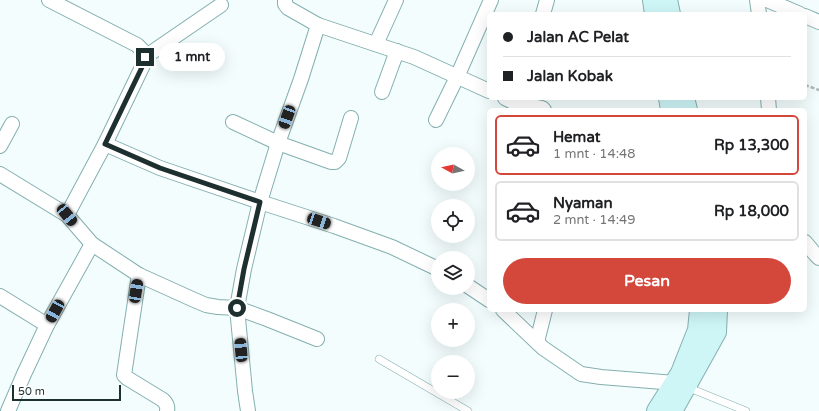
<!DOCTYPE html>
<html lang="id">
<head>
<meta charset="utf-8">
<style>
  :root { --surface:#fff; --page:#f6f6f6; --text:#202124; --muted:#757577; --line:#e0e0e0; --accent:#d4473b }
  body { margin:0; font-family:"Varela Round",sans-serif; background:var(--page); color:var(--text); height:100vh; display:flex; flex-direction:column; font-size:15px; white-space:nowrap }
  * { box-sizing:border-box; margin:0 }
  p { font-size:13px; color:var(--muted) }
  .icon { flex:none; width:22px; height:22px; fill:none; stroke:currentColor; stroke-width:2; stroke-linecap:round; stroke-linejoin:round }
  .map { position:relative; flex:1; overflow:hidden }
  .sheet { position:absolute; left:487px; top:108px; width:320px; height:204px; display:flex; flex-direction:column; background:var(--surface); border-radius:6px; box-shadow:0 4px 16px #0002 }
  .sheet>* { flex:none }
  .hud { position:absolute; left:487px; top:12px; width:320px; height:88px; border-radius:6px; box-shadow:0 4px 16px #0002; display:grid; align-content:center; height:88px; padding:0 16px; background:var(--surface) }
  .needle { width:26px; rotate:278deg }
  .controls { position:absolute; left:431px; top:147px; display:grid; gap:8px }
  .controls a { display:grid; place-items:center; width:44px; height:44px; border-radius:50%; background:var(--surface); box-shadow:0 4px 16px #0002; font-size:20px }
  .scale { position:absolute; left:12px; bottom:10px; width:109px; box-sizing:border-box; padding-left:4px; border:2px solid #1e2f30; border-top:0; font-size:11px; line-height:14px; white-space:nowrap; color:#1e2f30; -webkit-text-stroke:3px #fff; paint-order:stroke }
  .end { position:absolute; width:18px; height:18px; margin:-9px; border:5px solid #1e2f30; background:#fff; box-shadow:0 0 0 2px #fff }
  .from { border-radius:50% }
  .bubble { position:absolute; height:28px; border-radius:14px; background:var(--surface); box-shadow:0 4px 16px #0002; font-size:13px; font-weight:700; line-height:28px; text-align:center }
  .car { position:absolute; width:12px; height:24px; margin:-12px -6px; border-radius:5px; box-shadow:0 0 3px 1px #0007; background:linear-gradient(#222 24%,#8ab4d8 0 40%,#222 0 76%,#8ab4d8 0 86%,#222 0) }
  .hud b { display:flex; align-items:center; gap:14px; height:38px; font-size:15px }
  .hud b+b { border-top:1px solid var(--line) }
  .hud i { width:10px; height:10px; background:var(--text) }
  ul { padding:7px 0 0; list-style:none }
  li { display:flex; align-items:center; gap:12px; height:60px; margin:0 8px 6px; padding:0 8px; border:2px solid var(--line); border-radius:6px }
  li div { flex:1 }
  li b { display:block; font-size:15px }
  li em { font-style:normal; font-weight:700 }
  li.current { border-color:var(--accent) }
  li>.icon { width:36px; height:36px; stroke-width:1.5 }
  .primary-button { display:flex; gap:8px; margin-top:auto; padding:8px 16px }
  .primary-button a { flex:1; height:46px; border-radius:24px; background:var(--accent); color:#fff; font-size:16px; font-weight:700; line-height:46px; text-align:center }
  .map>svg:first-child { display:block }
  .lines { fill:none; stroke-linecap:round; stroke-linejoin:round }
  .service-casing { stroke:#84afb0; stroke-width:8 }
  .minor-casing { stroke:#84afb0; stroke-width:16 }
  .secondary-casing { stroke:#84afb0; stroke-width:22 }
  .path { stroke:#aebaba; stroke-width:2.5; stroke-dasharray:4 2; stroke-linecap:butt }
  .service { stroke:#fff; stroke-width:7 }
  .minor { stroke:#fff; stroke-width:14 }
  .secondary { stroke:#cef6f7; stroke-width:20 }
  .route { stroke:#1e2f30; stroke-width:5 }
</style>
</head>
<body>
<div class="map">
<svg width="819" height="411" viewBox="0 0 819 411">
  <rect width="100%" height="100%" fill="#f4fdfd"/>
  <g class="lines">
    <defs>
      <g id="service">
        <polyline points="379,359 468,411"/>
        <polyline points="687,387 746,411"/>
      </g>
      <g id="minor">
        <polyline points="49,0 137,45 142,50 145,57"/>
        <polyline points="757,0 759,14"/>
        <polyline points="767,0 800,14"/>
        <polyline points="543,14 547,0"/>
        <polyline points="805,16 819,22"/>
        <polyline points="318,25 414,57 489,91"/>
        <polyline points="376,44 396,0"/>
        <polyline points="145,57 221,5"/>
        <polyline points="382,92 397,51"/>
        <polyline points="505,98 513,102 542,108 544,110"/>
        <polyline points="768,98 769,110"/>
        <polyline points="436,120 457,77 491,0"/>
        <polyline points="233,122 278,143 331,162 335,162 339,158 351,118"/>
        <polyline points="105,144 160,168 260,202 334,226 392,247 438,269"/>
        <polyline points="0,146 12,124"/>
        <polyline points="0,174 67,215 92,244 139,275 192,299 206,305 218,307 237,308 267,319 317,339"/>
        <polyline points="67,215 105,144 144,63 145,57"/>
        <polyline points="805,242 815,254 819,258"/>
        <path d="M139,275l-15,100 3,3 36,22c3,3 5,7 4,11"/>
        <polyline points="468,286 489,300"/>
        <polyline points="0,296 47,325"/>
        <polyline points="503,310 543,348 581,374 601,377 675,383"/>
        <polyline points="537,342 545,310"/>
        <polyline points="8,411 24,374 47,325 92,244"/>
        <polyline points="248,411 245,391 237,308 244,269 260,202 278,143 301,79 318,25 288,8 285,4 285,0"/>
      </g>
      <g id="secondary">
        <polyline points="653,0 655,14"/>
        <polyline points="667,0 670,14"/>
        <polyline points="669,98 671,110"/>
        <polyline points="684,98 687,110"/>
        <polyline points="657,411 681,373 698,330 700,310"/>
        <polyline points="672,411 716,332 717,310"/>
      </g>
    </defs>
    <use href="#service" class="service-casing"/>
    <use href="#minor" class="minor-casing"/>
    <use href="#secondary" class="secondary-casing"/>
    <polyline class="path" points="805,85 819,90"/>
    <use href="#service" class="service"/>
    <use href="#minor" class="minor"/>
    <use href="#secondary" class="secondary"/>
  </g>
  <g class="lines">
    <polyline class="route" points="145,57 144,63 105,144 160,168 260,202 244,269 237,308"/>
  </g>
</svg>
<div class="controls">
<a><svg class="needle" viewBox="-14 -14 28 28"><path d="M0-13l5 13h-10z" fill="#e53935"/><path d="M0 13l5-13h-10z" fill="#757577"/></svg></a>
<a><svg class="icon" aria-label="locate" viewBox="0 0 24 24"><circle cx="12" cy="12" r="6"/><path d="M12 2v4M12 18v4M2 12h4M18 12h4"/></svg></a>
<a><svg class="icon" aria-label="layers" viewBox="0 0 24 24"><path d="M12 4l9 5-9 5-9-5zM3 14l9 5 9-5"/></svg></a>
<a>+</a>
<a>−</a>
</div>
<div class="scale">50 m</div>
<i class="end from" style="left:237px;top:308px"></i>
<i class="end" style="left:145px;top:57px"></i>
<div class="bubble" style="left:159px;top:43px;width:66px">1 mnt</div>
<i class="car" style="left:287px;top:117px;rotate:200deg"></i>
<i class="car" style="left:67px;top:215px;rotate:141deg"></i>
<i class="car" style="left:319px;top:221px;rotate:108deg"></i>
<i class="car" style="left:136px;top:291px;rotate:9deg"></i>
<i class="car" style="left:55px;top:311px;rotate:209deg"></i>
<i class="car" style="left:241px;top:350px;rotate:355deg"></i>
<div class="hud">
<b><i class="from"></i>Jalan AC Pelat</b>
<b><i></i>Jalan Kobak</b>
</div>
<section class="sheet">
<ul>
<li class="current"><svg class="icon" aria-label="car" viewBox="0 0 24 24"><path d="M5 17H2v-5l4-1 3-4h7l3 4 3 1v5h-3M9 17h6M6 11h13"/><circle cx="7" cy="17" r="2"/><circle cx="17" cy="17" r="2"/></svg><div><b>Hemat</b><p>1 mnt · 14:48</p></div><em>Rp 13,300</em></li>
<li><svg class="icon" aria-label="car" viewBox="0 0 24 24"><path d="M5 17H2v-5l4-1 3-4h7l3 4 3 1v5h-3M9 17h6M6 11h13"/><circle cx="7" cy="17" r="2"/><circle cx="17" cy="17" r="2"/></svg><div><b>Nyaman</b><p>2 mnt · 14:49</p></div><em>Rp 18,000</em></li>
</ul>
<div class="primary-button"><a>Pesan</a></div>
</section>
</div>
</body>
</html>
